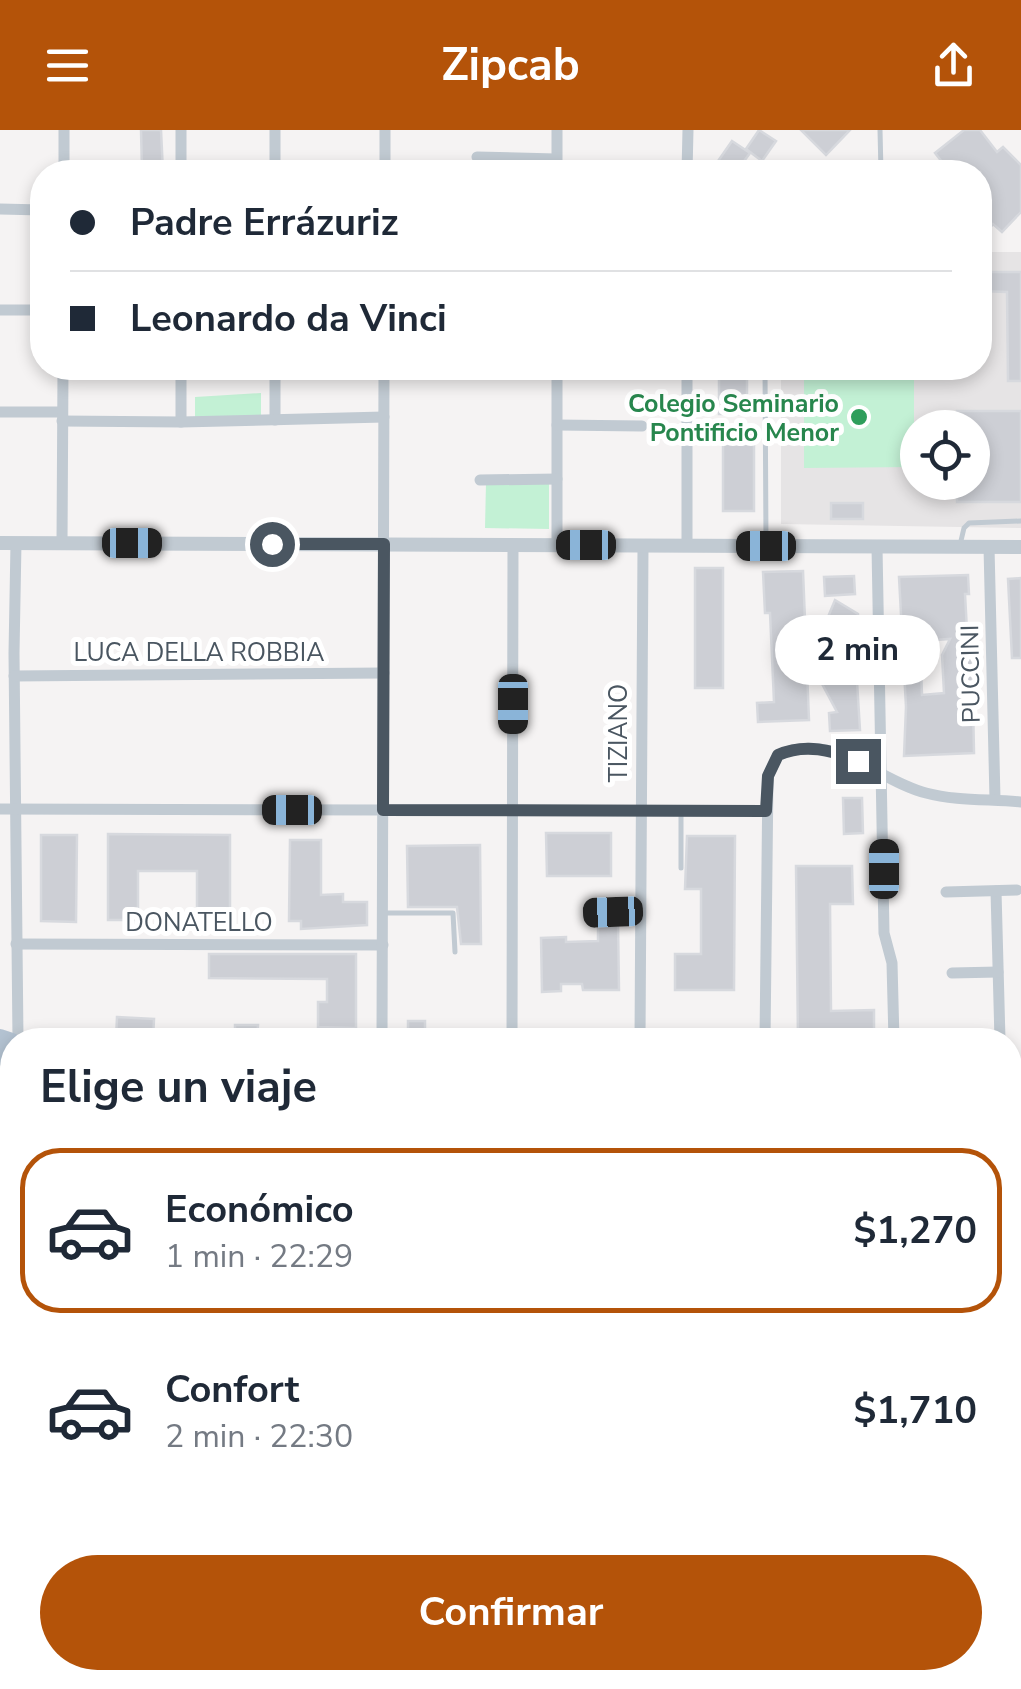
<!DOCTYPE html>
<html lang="es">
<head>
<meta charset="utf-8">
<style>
  :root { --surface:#fff; --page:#f2f2f3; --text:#1f2937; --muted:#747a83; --line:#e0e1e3; --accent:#b45309 }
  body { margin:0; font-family:"Nunito Sans",sans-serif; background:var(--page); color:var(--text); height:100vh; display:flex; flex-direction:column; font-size:38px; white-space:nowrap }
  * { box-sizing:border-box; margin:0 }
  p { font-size:32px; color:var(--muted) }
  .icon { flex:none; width:55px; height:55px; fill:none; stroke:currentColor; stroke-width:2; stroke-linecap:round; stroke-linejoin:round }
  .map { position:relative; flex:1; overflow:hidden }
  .details { position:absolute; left:0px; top:898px; width:1022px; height:662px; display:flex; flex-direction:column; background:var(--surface); border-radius:40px 40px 0 0; box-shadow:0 5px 15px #0003 }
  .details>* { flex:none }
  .hud { position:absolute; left:30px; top:30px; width:962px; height:220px; border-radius:40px; box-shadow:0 5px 15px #0003; display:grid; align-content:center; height:220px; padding:0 40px; background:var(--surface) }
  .buttons { position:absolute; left:900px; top:280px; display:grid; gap:20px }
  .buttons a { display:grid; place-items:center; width:90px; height:90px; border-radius:50%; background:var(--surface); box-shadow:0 5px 15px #0003; font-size:50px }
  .end { position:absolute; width:45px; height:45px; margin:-22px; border:12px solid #4a5661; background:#fff; box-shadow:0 0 0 5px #fff }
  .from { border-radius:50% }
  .bubble { position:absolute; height:70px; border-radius:35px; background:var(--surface); box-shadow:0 5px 15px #0003; font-size:32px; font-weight:700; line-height:70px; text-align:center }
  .car { position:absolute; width:30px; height:60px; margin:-30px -15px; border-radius:12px; box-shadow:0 0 8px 2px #0007; background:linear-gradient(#222 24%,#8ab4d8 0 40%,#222 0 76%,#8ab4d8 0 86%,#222 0) }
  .hud b { display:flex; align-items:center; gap:35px; height:95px; font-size:38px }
  .hud b+b { border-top:2px solid var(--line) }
  .hud i { width:25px; height:25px; background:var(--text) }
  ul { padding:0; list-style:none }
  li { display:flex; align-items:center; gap:30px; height:165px; margin:0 20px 15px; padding:0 20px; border:5px solid transparent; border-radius:40px }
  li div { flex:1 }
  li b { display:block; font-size:38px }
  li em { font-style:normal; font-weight:700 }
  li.current { border-color:var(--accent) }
  li>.icon { width:90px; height:90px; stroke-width:1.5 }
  h2 { padding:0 40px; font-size:45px; line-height:120px }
  .action { display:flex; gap:20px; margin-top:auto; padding:20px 40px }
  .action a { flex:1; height:115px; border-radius:60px; background:var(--accent); color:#fff; font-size:40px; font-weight:700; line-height:115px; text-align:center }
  header { display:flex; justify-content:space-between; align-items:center; height:130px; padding:0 40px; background:var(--accent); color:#fff; font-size:45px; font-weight:700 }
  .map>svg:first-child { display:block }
  .commercial { fill:#fdf9ef }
  .education { fill:#e6e4e5; fill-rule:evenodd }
  .green { fill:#c3f1d5 }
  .building { fill:#cdcfd5; stroke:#d7d9de; stroke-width:2.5; fill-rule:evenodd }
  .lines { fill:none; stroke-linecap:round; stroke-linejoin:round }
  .service { stroke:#c1cad2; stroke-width:5 }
  .minor { stroke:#c1cad2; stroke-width:11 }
  .tertiary { stroke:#c1cad2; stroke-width:14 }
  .secondary { stroke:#c1cbd6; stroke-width:15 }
  .primary { stroke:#b3c2d1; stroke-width:18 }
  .route { stroke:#4a5661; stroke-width:12 }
  .leisure-dot { fill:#2e9e5b; stroke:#fff; stroke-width:4 }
  .labels { text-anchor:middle; stroke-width:10; stroke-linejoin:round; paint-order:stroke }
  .leisure-label { font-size:25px; font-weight:bold; fill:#27864d; stroke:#fff; text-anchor:end }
  .street-label { font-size:25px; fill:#4a5661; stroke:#fff }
</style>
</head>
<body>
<header><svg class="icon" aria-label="menu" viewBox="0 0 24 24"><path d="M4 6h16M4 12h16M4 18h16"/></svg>Zipcab<svg class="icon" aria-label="share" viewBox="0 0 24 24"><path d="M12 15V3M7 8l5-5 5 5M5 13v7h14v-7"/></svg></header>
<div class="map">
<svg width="1021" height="1559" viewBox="0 0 1021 1559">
  <rect width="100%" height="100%" fill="#f5f3f3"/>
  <polygon class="commercial" points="1010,1130 1021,1137 1021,1179 1010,1198"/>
  <path class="education" d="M980,122h41v276l-240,-4v-156h199zM918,298h54v54h-54z"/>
  <g class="green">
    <polygon points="804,238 914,238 914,337 804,338"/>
    <polygon points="261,263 261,286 195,287 195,267"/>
    <polygon points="486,352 549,353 549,399 485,398"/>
  </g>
  <g class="building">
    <polygon points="141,0 161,0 163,42 142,42"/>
    <polygon points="759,0 776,11 762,31 746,19"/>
    <polygon points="801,0 850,0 826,25"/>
    <polygon points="964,0 980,0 997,22 1003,17 1021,35 1021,82 1002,102 993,94 980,110 980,42 950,42 935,23"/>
    <polygon points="732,11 750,23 736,42 727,42 716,34"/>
    <polygon points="980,142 1021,142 1021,251 1008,251 1007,162 980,161"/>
    <rect x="719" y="238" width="28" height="46"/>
    <polygon points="957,281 1021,281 1021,372 957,372 957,352 972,352 972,298 957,298"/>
    <rect x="723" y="314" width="31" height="67"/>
    <rect x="831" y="373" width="32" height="16"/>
    <rect x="695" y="438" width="28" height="120"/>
    <polygon points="803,441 809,590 758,592 757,573 774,572 770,483 765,483 763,442"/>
    <path d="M968,445l1,19h-4l3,55 4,2 2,102 -70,3 2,-49 -7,-130zM950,509l-8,16 2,38 -22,2 -2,-54z"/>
    <polygon points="854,446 855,464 825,466 824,447"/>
    <polygon points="1021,448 1021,528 1012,528 1008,449"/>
    <polygon points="835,470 858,484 858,515 842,527 856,535 860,600 830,601 829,583 837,582 821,552 828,535 839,534 828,515 828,487"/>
    <polygon points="843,668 862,668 863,703 844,704"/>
    <polygon points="546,703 611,703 611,746 547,746"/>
    <polygon points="108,704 230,705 230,796 197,796 197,741 138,741 138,790 108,790"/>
    <polygon points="41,705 77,705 76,792 41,791"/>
    <polygon points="687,706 735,706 734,860 675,860 675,824 701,824 701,759 685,759"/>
    <polygon points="290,710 321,710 321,765 343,764 343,772 367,772 367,795 301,799 301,791 289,791"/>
    <polygon points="480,715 481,814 461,814 457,777 408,777 407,716"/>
    <polygon points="796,736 852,736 853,774 830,774 831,881 874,880 874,910 798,910"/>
    <polygon points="618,793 619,860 583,860 582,854 561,854 561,861 542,862 541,808 566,807 566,812 598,811 598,794"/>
    <polygon points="209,824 356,824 356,898 318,897 318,872 327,872 327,849 209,848"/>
    <polygon points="117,887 154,889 153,910 116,910"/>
    <rect x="408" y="891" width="17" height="19"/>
    <polygon points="235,895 258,895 257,910 235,910"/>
    <polygon points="1010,985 1021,987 1021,1062 1010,1056"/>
    <polygon points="0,1057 4,1057 12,1091 12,1159 0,1163"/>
    <polygon points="1010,1166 1021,1173 1021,1234 1010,1227"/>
    <polygon points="1010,1304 1021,1311 1021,1317 1010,1336"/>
    <polygon points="1019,1522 1021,1558 929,1559 928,1554 958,1548 1010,1548 1010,1524"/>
    <polygon points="334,1548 348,1548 350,1555 379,1548 480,1548 480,1551 450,1559 337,1559"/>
    <polygon points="673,1548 718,1548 720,1559 666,1559 663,1550"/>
  </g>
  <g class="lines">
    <g class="service">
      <polyline points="880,0 881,42"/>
      <polyline points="765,238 766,413"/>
      <polyline points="960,415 964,398 969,393 1021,391"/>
      <polyline points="681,738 681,681"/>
      <polyline points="587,782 639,781"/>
      <polyline points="386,783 453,783 455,822"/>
      <polyline points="0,1002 12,1001"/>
    </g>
    <g class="minor">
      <polyline points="181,0 181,42"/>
      <polyline points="275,0 275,42"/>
      <polyline points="477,27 556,29"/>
      <polyline points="64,42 64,0"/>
      <polyline points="385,42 385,0"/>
      <polyline points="557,42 557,0"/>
      <polyline points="687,42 688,0"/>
      <polyline points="0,79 42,80"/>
      <polyline points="0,180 42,180"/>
      <polyline points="181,238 181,292"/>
      <polyline points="275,238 275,290"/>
      <polyline points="557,238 557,415"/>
      <polyline points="687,238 687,416"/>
      <polyline points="473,242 557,241"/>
      <polyline points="0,282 62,282"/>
      <polyline points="62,291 181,292 384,287"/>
      <polyline points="557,295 642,296"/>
      <polyline points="480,350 557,349"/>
      <polyline points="16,413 14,523 18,910"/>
      <polyline points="62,413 63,238"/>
      <polyline points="877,417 884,803 892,833 894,910"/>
      <polyline points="989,417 995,669"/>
      <polyline points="14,546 384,543"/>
      <polyline points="0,679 766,681"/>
      <polyline points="996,761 1000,910"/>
      <polyline points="946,762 1017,760"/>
      <polyline points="16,814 383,815"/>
      <polyline points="952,843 998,842"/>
      <polyline points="382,910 384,238"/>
      <polyline points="512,910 513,415"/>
      <polyline points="640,910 643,416"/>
      <path d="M765,910l3,-264 10,-21c56,-25 98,25 148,38 30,8 64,6 95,9"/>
      <polyline points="1010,958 1021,958"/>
      <polyline points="0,1185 12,1182"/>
      <polyline points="0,1289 12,1285"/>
      <polyline points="1013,1390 1021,1422"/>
      <polyline points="0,1404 12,1398"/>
      <polyline points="1010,1452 1021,1450"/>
      <polyline points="0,1514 12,1505"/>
      <polyline points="627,1548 629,1559"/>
      <polyline points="195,1559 209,1548"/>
      <polyline points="528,1559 574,1548"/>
    </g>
    <polyline class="tertiary" points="0,413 1021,417"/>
    <g class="secondary">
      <polyline points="0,986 12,972"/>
      <polyline points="0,1446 12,1463"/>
      <polyline points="88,1548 101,1559"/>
      <polyline points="314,1548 317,1559"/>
    </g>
    <g class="primary">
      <polyline points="0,908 12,912"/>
      <polyline points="0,926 12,930"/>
      <polyline points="1010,1096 1021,1103"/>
      <polyline points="1010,1121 1021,1127"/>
    </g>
  </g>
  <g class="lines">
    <path class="route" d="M272,414h112l-1,266 383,1 2,-35 10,-21c27,-12 54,-5 80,6"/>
  </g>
  <circle class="leisure-dot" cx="859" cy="287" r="10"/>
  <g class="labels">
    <g class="leisure-label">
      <text x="839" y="282">Colegio Seminario<tspan x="839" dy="29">Pontificio Menor</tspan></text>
    </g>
    <g class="street-label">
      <text x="199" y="531">LUCA DELLA ROBBIA</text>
      <text transform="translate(970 544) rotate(-91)" y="9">PUCCINI</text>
      <text transform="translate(618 603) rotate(-90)" y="9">TIZIANO</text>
      <text x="199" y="801">DONATELLO</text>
    </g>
  </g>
</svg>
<div class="buttons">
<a><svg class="icon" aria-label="locate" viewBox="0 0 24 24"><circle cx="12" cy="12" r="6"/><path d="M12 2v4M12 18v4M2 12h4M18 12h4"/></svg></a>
</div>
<i class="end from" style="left:272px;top:414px"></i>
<i class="end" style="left:858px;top:631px"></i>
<div class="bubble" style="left:775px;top:485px;width:165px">2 min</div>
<i class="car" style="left:132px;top:413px;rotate:90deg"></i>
<i class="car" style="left:586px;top:415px;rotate:270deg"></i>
<i class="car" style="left:766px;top:416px;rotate:270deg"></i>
<i class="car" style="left:513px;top:574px;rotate:180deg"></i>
<i class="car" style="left:292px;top:680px;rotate:270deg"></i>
<i class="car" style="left:884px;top:739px;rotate:0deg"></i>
<i class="car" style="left:613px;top:782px;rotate:268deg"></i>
<div class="hud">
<b><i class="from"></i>Padre Errázuriz</b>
<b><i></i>Leonardo da Vinci</b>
</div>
<section class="details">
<h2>Elige un viaje</h2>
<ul>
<li class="current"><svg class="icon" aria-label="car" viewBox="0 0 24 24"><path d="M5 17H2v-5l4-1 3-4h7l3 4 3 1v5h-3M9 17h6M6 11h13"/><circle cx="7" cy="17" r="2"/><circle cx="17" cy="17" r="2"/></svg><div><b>Económico</b><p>1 min · 22:29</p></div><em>$1,270</em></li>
<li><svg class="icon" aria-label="car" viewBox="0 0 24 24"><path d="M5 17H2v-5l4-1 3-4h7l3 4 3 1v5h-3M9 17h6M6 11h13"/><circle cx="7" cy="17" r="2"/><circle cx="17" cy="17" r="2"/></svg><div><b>Confort</b><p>2 min · 22:30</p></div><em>$1,710</em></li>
</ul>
<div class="action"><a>Confirmar</a></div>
</section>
</div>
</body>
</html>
